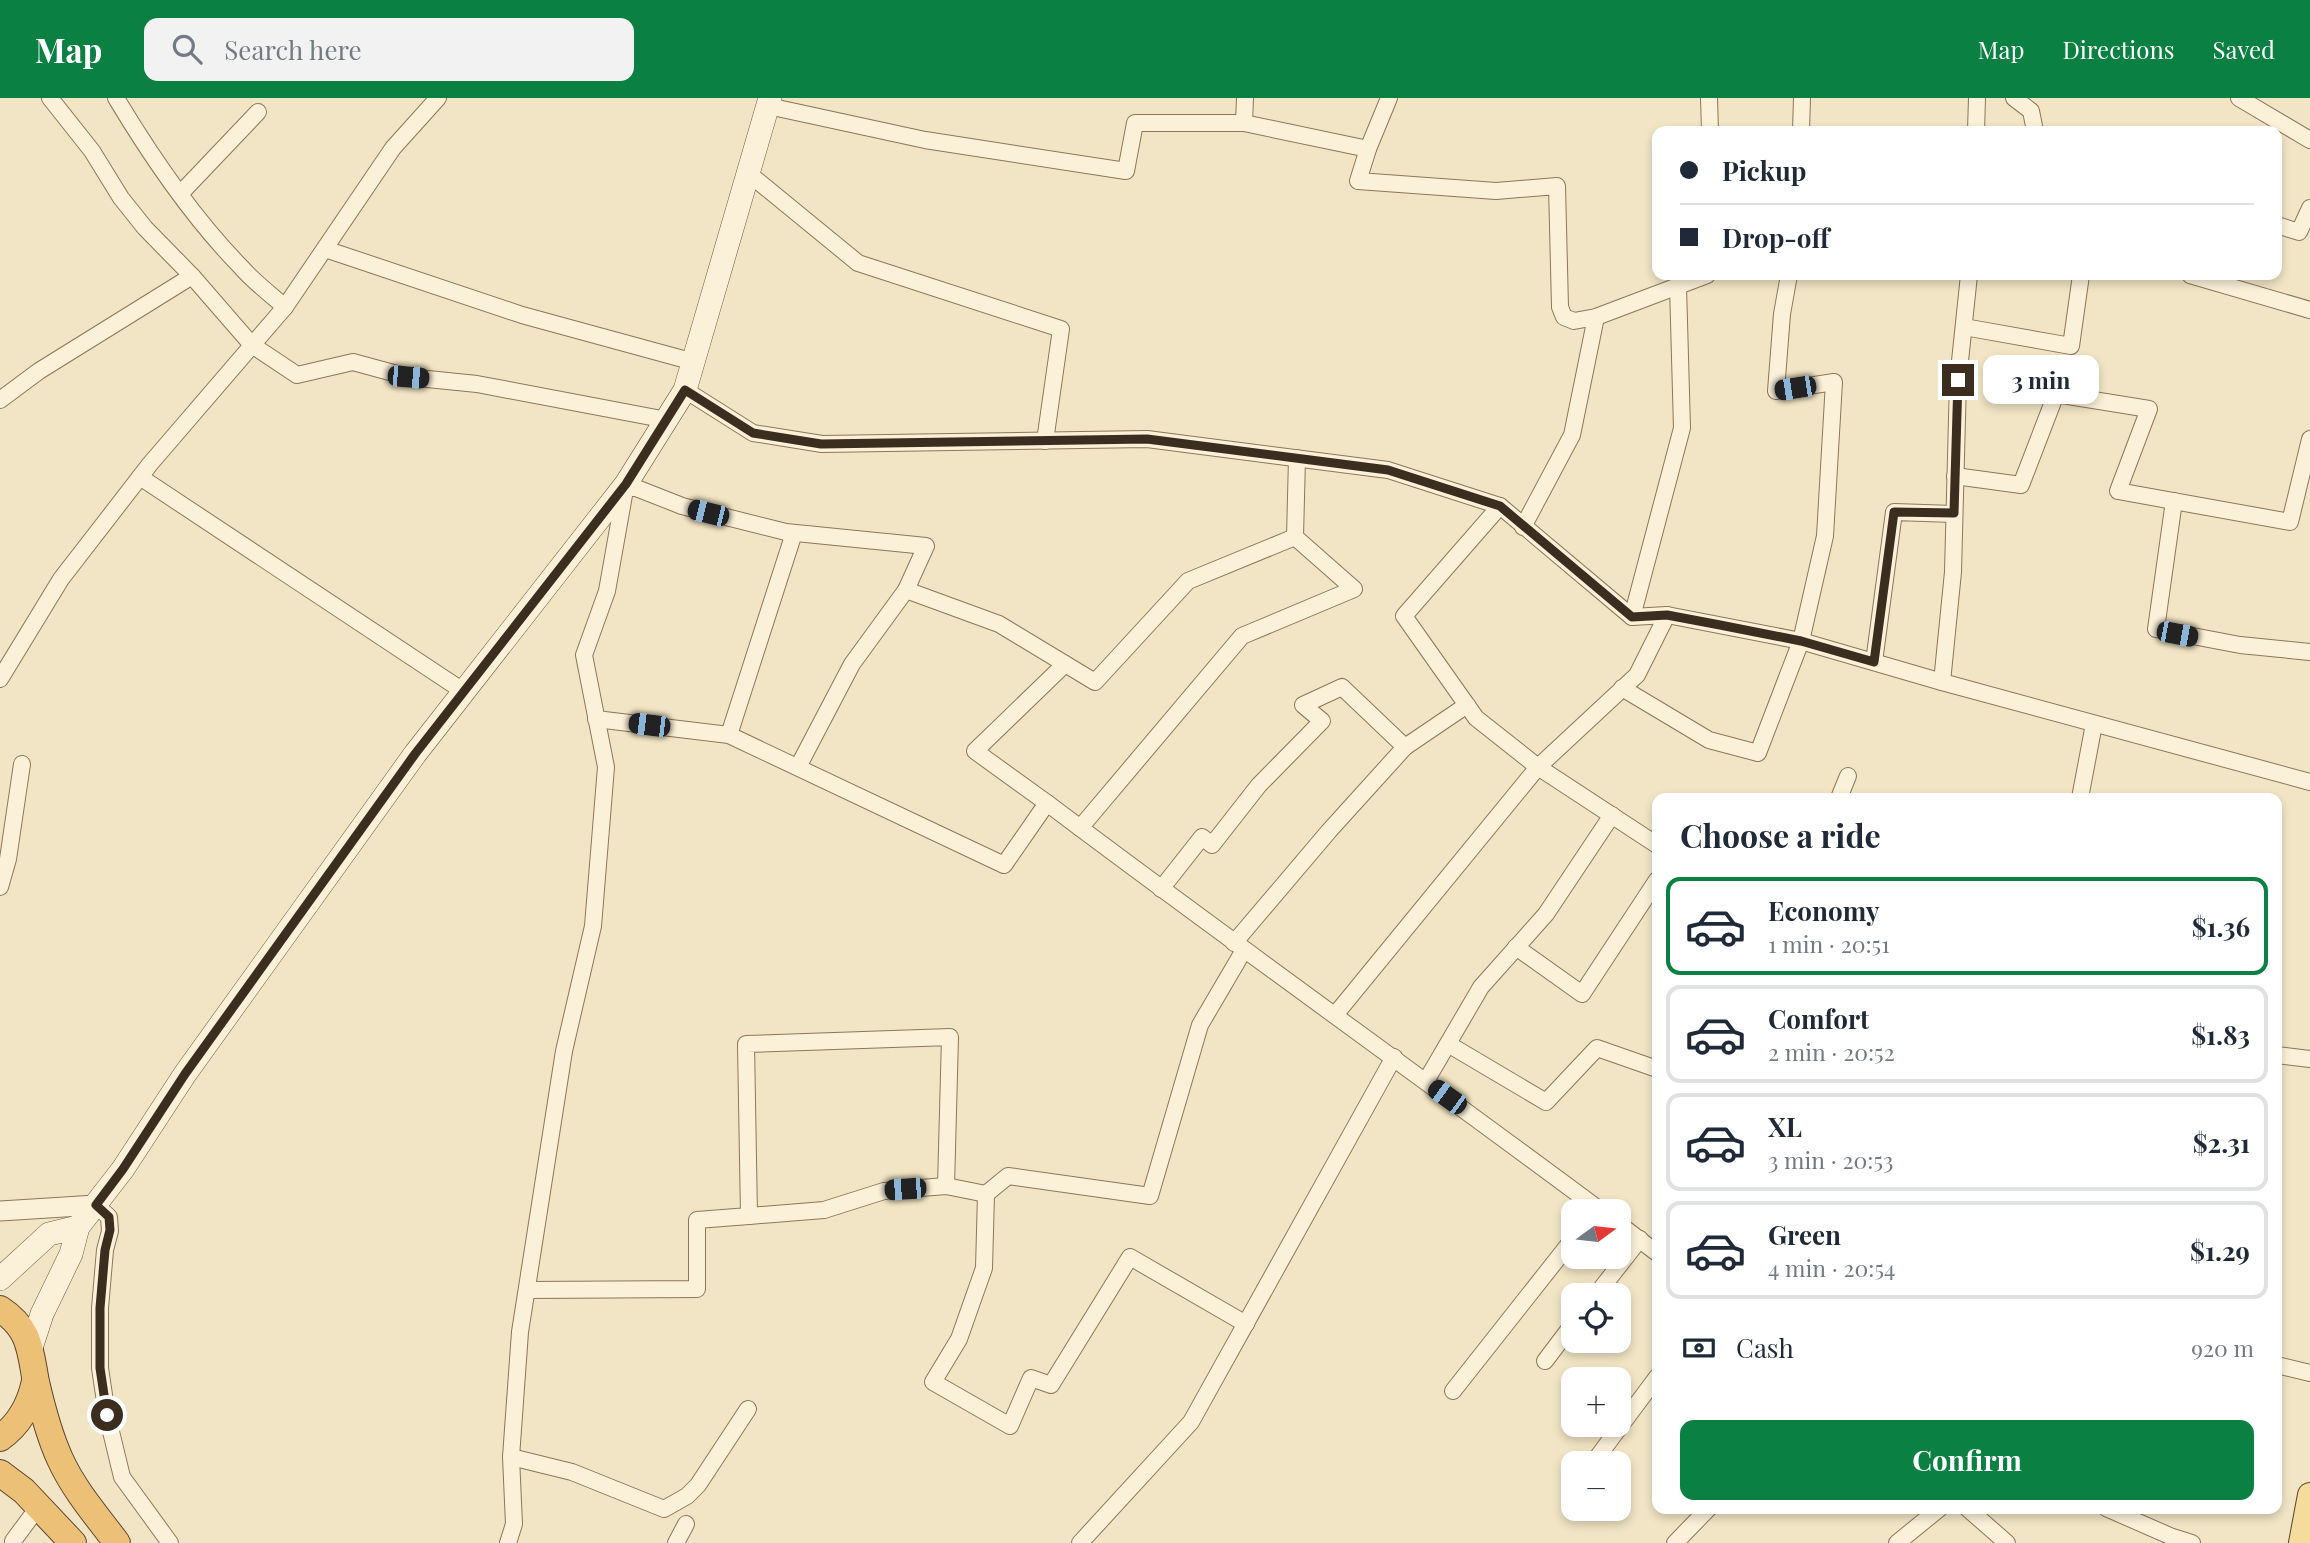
<!DOCTYPE html>
<html lang="en">
<head>
<meta charset="utf-8">
<style>
  :root { --surface:#fff; --page:#f2f2f3; --text:#1f2937; --muted:#747a83; --line:#e0e1e3; --accent:#0b8043 }
  body { margin:0; font-family:"Playfair Display",serif; background:var(--page); color:var(--text); height:100vh; display:flex; flex-direction:column; font-size:26px; white-space:nowrap }
  * { box-sizing:border-box; margin:0 }
  p { font-size:23px; color:var(--muted) }
  .icon { flex:none; width:38px; height:38px; fill:none; stroke:currentColor; stroke-width:2; stroke-linecap:round; stroke-linejoin:round }
  .map { position:relative; flex:1; overflow:hidden }
  .side { position:absolute; left:1652px; top:695px; width:630px; height:721px; display:flex; flex-direction:column; background:var(--surface); border-radius:14px; box-shadow:0 4px 10px #0003 }
  .side>* { flex:none }
  .top-card { position:absolute; left:1652px; top:28px; width:630px; height:154px; border-radius:14px; box-shadow:0 4px 10px #0003; display:grid; align-content:center; height:154px; padding:0 28px; background:var(--surface) }
  .needle { width:46px; rotate:75deg }
  .fabs { position:absolute; left:1561px; top:1101px; display:grid; gap:14px }
  .fabs a { display:grid; place-items:center; width:70px; height:70px; border-radius:14px; background:var(--surface); box-shadow:0 4px 10px #0003; font-size:35px }
  .end { position:absolute; width:32px; height:32px; margin:-16px; border:9px solid #3c2e1e; background:#fff; box-shadow:0 0 0 4px #fff }
  .from { border-radius:50% }
  .bubble { position:absolute; height:49px; border-radius:14px; background:var(--surface); box-shadow:0 4px 10px #0003; font-size:23px; font-weight:700; line-height:49px; text-align:center }
  .car { position:absolute; width:21px; height:42px; margin:-21px -10px; border-radius:9px; box-shadow:0 0 5px 2px #0007; background:linear-gradient(#222 24%,#8ab4d8 0 40%,#222 0 76%,#8ab4d8 0 86%,#222 0) }
  .top-card b { display:flex; align-items:center; gap:24px; height:66px; font-size:26px }
  .top-card b+b { border-top:2px solid var(--line) }
  .top-card i { width:18px; height:18px; background:var(--text) }
  ul { padding:0; list-style:none }
  li { display:flex; align-items:center; gap:21px; height:98px; margin:0 14px 10px; padding:0 14px; border:4px solid var(--line); border-radius:14px }
  li div { flex:1 }
  li b { display:block; font-size:26px }
  li em { font-style:normal; font-weight:700 }
  li.current { border-color:var(--accent) }
  li>.icon { width:63px; height:63px; stroke-width:1.5 }
  h2 { padding:0 28px; font-size:32px; line-height:84px }
  .pay { display:flex; align-items:center; gap:18px; height:77px; padding:0 28px; font-size:26px }
  .pay p { margin-inline-start:auto }
  .cta { display:flex; gap:14px; margin-top:auto; padding:14px 28px }
  .cta a { flex:1; height:80px; border-radius:14px; background:var(--accent); color:#fff; font-size:28px; font-weight:700; line-height:80px; text-align:center }
  header { display:flex; align-items:center; gap:42px; box-sizing:border-box; height:98px; padding:0 35px; background:var(--accent); color:#fff }
  header strong { font-size:33px }
  nav { display:flex; gap:38px; margin-inline-start:auto; font-size:24px }
  .search { width:490px; height:63px; background:var(--page); display:flex; align-items:center; gap:18px; box-sizing:border-box; padding:0 24px; border-radius:14px; color:var(--muted); font-size:26px }
  .map>svg:first-child { display:block }
  .lines { fill:none; stroke-linecap:round; stroke-linejoin:round }
  .minor-casing { stroke:#8d765a; stroke-width:18 }
  .tertiary-casing { stroke:#8d765a; stroke-width:21 }
  .secondary-casing { stroke:#6f573d; stroke-width:24 }
  .primary-casing { stroke:#5b442e; stroke-width:26 }
  .trunk-casing { stroke:#5b442e; stroke-width:28 }
  .minor { stroke:#fbf1d9; stroke-width:16 }
  .tertiary { stroke:#fbf1d9; stroke-width:19 }
  .secondary { stroke:#fbf1d9; stroke-width:23 }
  .primary { stroke:#f5db9c; stroke-width:24 }
  .trunk { stroke:#ecc077; stroke-width:26 }
  .route { stroke:#3c2e1e; stroke-width:9 }
</style>
</head>
<body>
<header>
<strong>Map</strong>
<div class="search"><svg class="icon" aria-label="search" viewBox="0 0 24 24"><circle cx="10" cy="10" r="6"/><path d="M15 15l6 6"/></svg>Search here</div>
<nav><a>Map</a><a>Directions</a><a>Saved</a></nav>
</header>
<div class="map">
<svg width="2310" height="1445" viewBox="0 0 2310 1445">
  <rect width="100%" height="100%" fill="#f1e5c5"/>
  <g class="lines">
    <defs>
      <g id="minor">
        <polyline points="50,0 92,53 121,100 145,130 192,178 252,247 297,277 353,264 408,279 477,286 667,322"/>
        <path d="M116,0c36,60 76,119 125,169 13,15 29,27 44,40"/>
        <polyline points="1389,0 1368,51 1358,83 1496,93 1557,88 1560,209 1564,219 1574,223 1596,219 1707,177"/>
        <polyline points="1709,0 1710,33"/>
        <polyline points="2014,0 2031,13 2035,33"/>
        <polyline points="2239,0 2310,42"/>
        <polyline points="768,8 925,42 1126,73 1135,25 1244,25 1368,51"/>
        <polyline points="1244,25 1245,0"/>
        <polyline points="1801,33 1802,0"/>
        <polyline points="1976,33 1977,0"/>
        <polyline points="748,75 858,165 1061,231 1045,343"/>
        <polyline points="180,96 258,14"/>
        <polyline points="2277,127 2299,134 2310,110"/>
        <polyline points="325,151 522,217 694,264"/>
        <polyline points="2190,177 2310,212"/>
        <polyline points="1964,229 2071,248 2081,177"/>
        <polyline points="685,292 753,335 822,346 1147,341 1388,372 1500,408 1632,519 1667,517 1801,543 1942,584 2310,684"/>
        <polyline points="0,302 39,273 192,178"/>
        <polyline points="1955,378 2021,387 2056,296 2149,311 2118,393 2290,424 2310,341"/>
        <polyline points="140,379 463,593"/>
        <polyline points="2174,403 2156,531 2240,547 2310,554"/>
        <polyline points="1500,408 1404,518 1476,620 1538,669 1657,747"/>
        <polyline points="1523,429 1572,337 1596,219"/>
        <polyline points="906,492 999,526 1095,584 1188,483 1295,439"/>
        <polyline points="1632,519 1682,330 1678,188"/>
        <polyline points="1874,564 1894,414 1954,416"/>
        <polyline points="0,581 61,481 150,366 285,209 393,50 438,0"/>
        <polyline points="1942,584 1953,474 1958,282 1969,177"/>
        <polyline points="1622,590 1709,642 1758,655 1801,543 1825,438 1834,284 1776,293 1782,216 1789,177"/>
        <path d="M596,621l133,16 275,130 43,-62c183,138 370,271 554,408"/>
        <polyline points="729,637 794,435"/>
        <polyline points="1839,700 1848,678"/>
        <polyline points="2080,700 2094,626"/>
        <polyline points="1047,705 975,653 1065,566"/>
        <polyline points="1080,730 1242,538 1354,491 1295,439 1297,360"/>
        <polyline points="0,789 8,761 22,666"/>
        <polyline points="1161,791 1202,739 1212,747 1259,687 1322,623 1303,607 1342,589 1405,649"/>
        <polyline points="1234,845 1329,733 1405,649 1467,607"/>
        <polyline points="1516,849 1582,896 1657,782"/>
        <polyline points="1244,852 1200,927 1150,1098 1008,1078 986,1096 984,1170 959,1241 933,1284 1010,1328 1031,1280 1051,1287 1130,1159 1246,1226"/>
        <polyline points="1335,917 1538,669 1637,577 1667,517"/>
        <polyline points="1448,946 1546,1004 1597,950 1657,971"/>
        <polyline points="2277,957 2310,961"/>
        <polyline points="1426,983 1481,889 1546,816 1612,717"/>
        <polyline points="96,1107 109,1119 110,1133 105,1152 100,1210 100,1270 107,1317 122,1379 170,1445"/>
        <polyline points="749,1118 824,1112 884,1093 946,1088 986,1096"/>
        <polyline points="1619,1126 1657,1155"/>
        <polyline points="527,1192 697,1191 697,1122 749,1118 746,946 950,939 946,1088"/>
        <polyline points="1596,1197 1640,1141"/>
        <polyline points="1545,1263 1573,1226"/>
        <polyline points="2277,1267 2310,1275"/>
        <polyline points="1453,1293 1573,1141"/>
        <polyline points="511,1359 572,1374 664,1411 687,1398 698,1387 748,1311"/>
        <polyline points="1593,1365 1657,1279"/>
        <polyline points="1967,1410 2007,1445"/>
        <polyline points="2106,1410 2170,1438 2192,1445"/>
        <polyline points="13,1443 39,1408"/>
        <polyline points="508,1445 514,1426 511,1359 520,1234 564,953 593,828 606,669 584,557 607,493 626,386 682,408 786,434 926,448 906,492 852,566 798,669"/>
        <polyline points="676,1445 686,1426"/>
        <polyline points="1080,1445 1191,1324 1394,959"/>
        <polyline points="1675,1445 1709,1410"/>
        <polyline points="1897,1445 1940,1410"/>
      </g>
      <polyline id="tertiary" points="0,1113 96,1107"/>
      <g id="secondary">
        <polyline points="0,1181 49,1136 78,1129"/>
        <polyline points="31,1250 42,1216 71,1156 78,1129 123,1071 185,976 415,656 626,386 685,292 770,0"/>
      </g>
      <polyline id="primary" points="2301,1445 2310,1397"/>
      <g id="trunk">
        <path d="M0,1211c31,20 30,42 36,73 6,26 13,53 24,77 14,31 37,57 57,84"/>
        <path d="M0,1340c20,-14 30,-33 35,-57"/>
        <polyline points="0,1375 24,1393 73,1445"/>
      </g>
    </defs>
    <use href="#minor" class="minor-casing"/>
    <use href="#tertiary" class="tertiary-casing"/>
    <use href="#secondary" class="secondary-casing"/>
    <use href="#primary" class="primary-casing"/>
    <use href="#trunk" class="trunk-casing"/>
    <use href="#minor" class="minor"/>
    <use href="#tertiary" class="tertiary"/>
    <use href="#secondary" class="secondary"/>
    <use href="#primary" class="primary"/>
    <use href="#trunk" class="trunk"/>
  </g>
  <g class="lines">
    <polyline class="route" points="107,1317 100,1270 100,1210 105,1152 110,1132 109,1119 96,1107 123,1071 185,976 415,656 626,386 685,292 753,335 821,346 1147,341 1388,372 1500,408 1632,519 1667,517 1720,527 1801,543 1874,564 1894,414 1954,415 1958,282"/>
  </g>
</svg>
<div class="fabs">
<a><svg class="needle" viewBox="-14 -14 28 28"><path d="M0-13l5 13h-10z" fill="#e53935"/><path d="M0 13l5-13h-10z" fill="#747a83"/></svg></a>
<a><svg class="icon" aria-label="locate" viewBox="0 0 24 24"><circle cx="12" cy="12" r="6"/><path d="M12 2v4M12 18v4M2 12h4M18 12h4"/></svg></a>
<a>+</a>
<a>−</a>
</div>
<i class="end from" style="left:107px;top:1317px"></i>
<i class="end" style="left:1958px;top:282px"></i>
<div class="bubble" style="left:1983px;top:257px;width:116px">3 min</div>
<i class="car" style="left:408px;top:279px;rotate:95deg"></i>
<i class="car" style="left:1795px;top:290px;rotate:261deg"></i>
<i class="car" style="left:708px;top:415px;rotate:284deg"></i>
<i class="car" style="left:2177px;top:536px;rotate:101deg"></i>
<i class="car" style="left:649px;top:627px;rotate:277deg"></i>
<i class="car" style="left:1447px;top:999px;rotate:306deg"></i>
<i class="car" style="left:905px;top:1091px;rotate:266deg"></i>
<div class="top-card">
<b><i class="from"></i>Pickup</b>
<b><i></i>Drop-off</b>
</div>
<section class="side">
<h2>Choose a ride</h2>
<ul>
<li class="current"><svg class="icon" aria-label="car" viewBox="0 0 24 24"><path d="M5 17H2v-5l4-1 3-4h7l3 4 3 1v5h-3M9 17h6M6 11h13"/><circle cx="7" cy="17" r="2"/><circle cx="17" cy="17" r="2"/></svg><div><b>Economy</b><p>1 min · 20:51</p></div><em>$1.36</em></li>
<li><svg class="icon" aria-label="car" viewBox="0 0 24 24"><path d="M5 17H2v-5l4-1 3-4h7l3 4 3 1v5h-3M9 17h6M6 11h13"/><circle cx="7" cy="17" r="2"/><circle cx="17" cy="17" r="2"/></svg><div><b>Comfort</b><p>2 min · 20:52</p></div><em>$1.83</em></li>
<li><svg class="icon" aria-label="car" viewBox="0 0 24 24"><path d="M5 17H2v-5l4-1 3-4h7l3 4 3 1v5h-3M9 17h6M6 11h13"/><circle cx="7" cy="17" r="2"/><circle cx="17" cy="17" r="2"/></svg><div><b>XL</b><p>3 min · 20:53</p></div><em>$2.31</em></li>
<li><svg class="icon" aria-label="car" viewBox="0 0 24 24"><path d="M5 17H2v-5l4-1 3-4h7l3 4 3 1v5h-3M9 17h6M6 11h13"/><circle cx="7" cy="17" r="2"/><circle cx="17" cy="17" r="2"/></svg><div><b>Green</b><p>4 min · 20:54</p></div><em>$1.29</em></li>
</ul>
<div class="pay"><svg class="icon" aria-label="cash" viewBox="0 0 24 24"><path d="M3 7h18v10H3z"/><circle cx="12" cy="12" r="2"/></svg>Cash<p>920 m</p></div>
<div class="cta"><a>Confirm</a></div>
</section>
</div>
</body>
</html>
